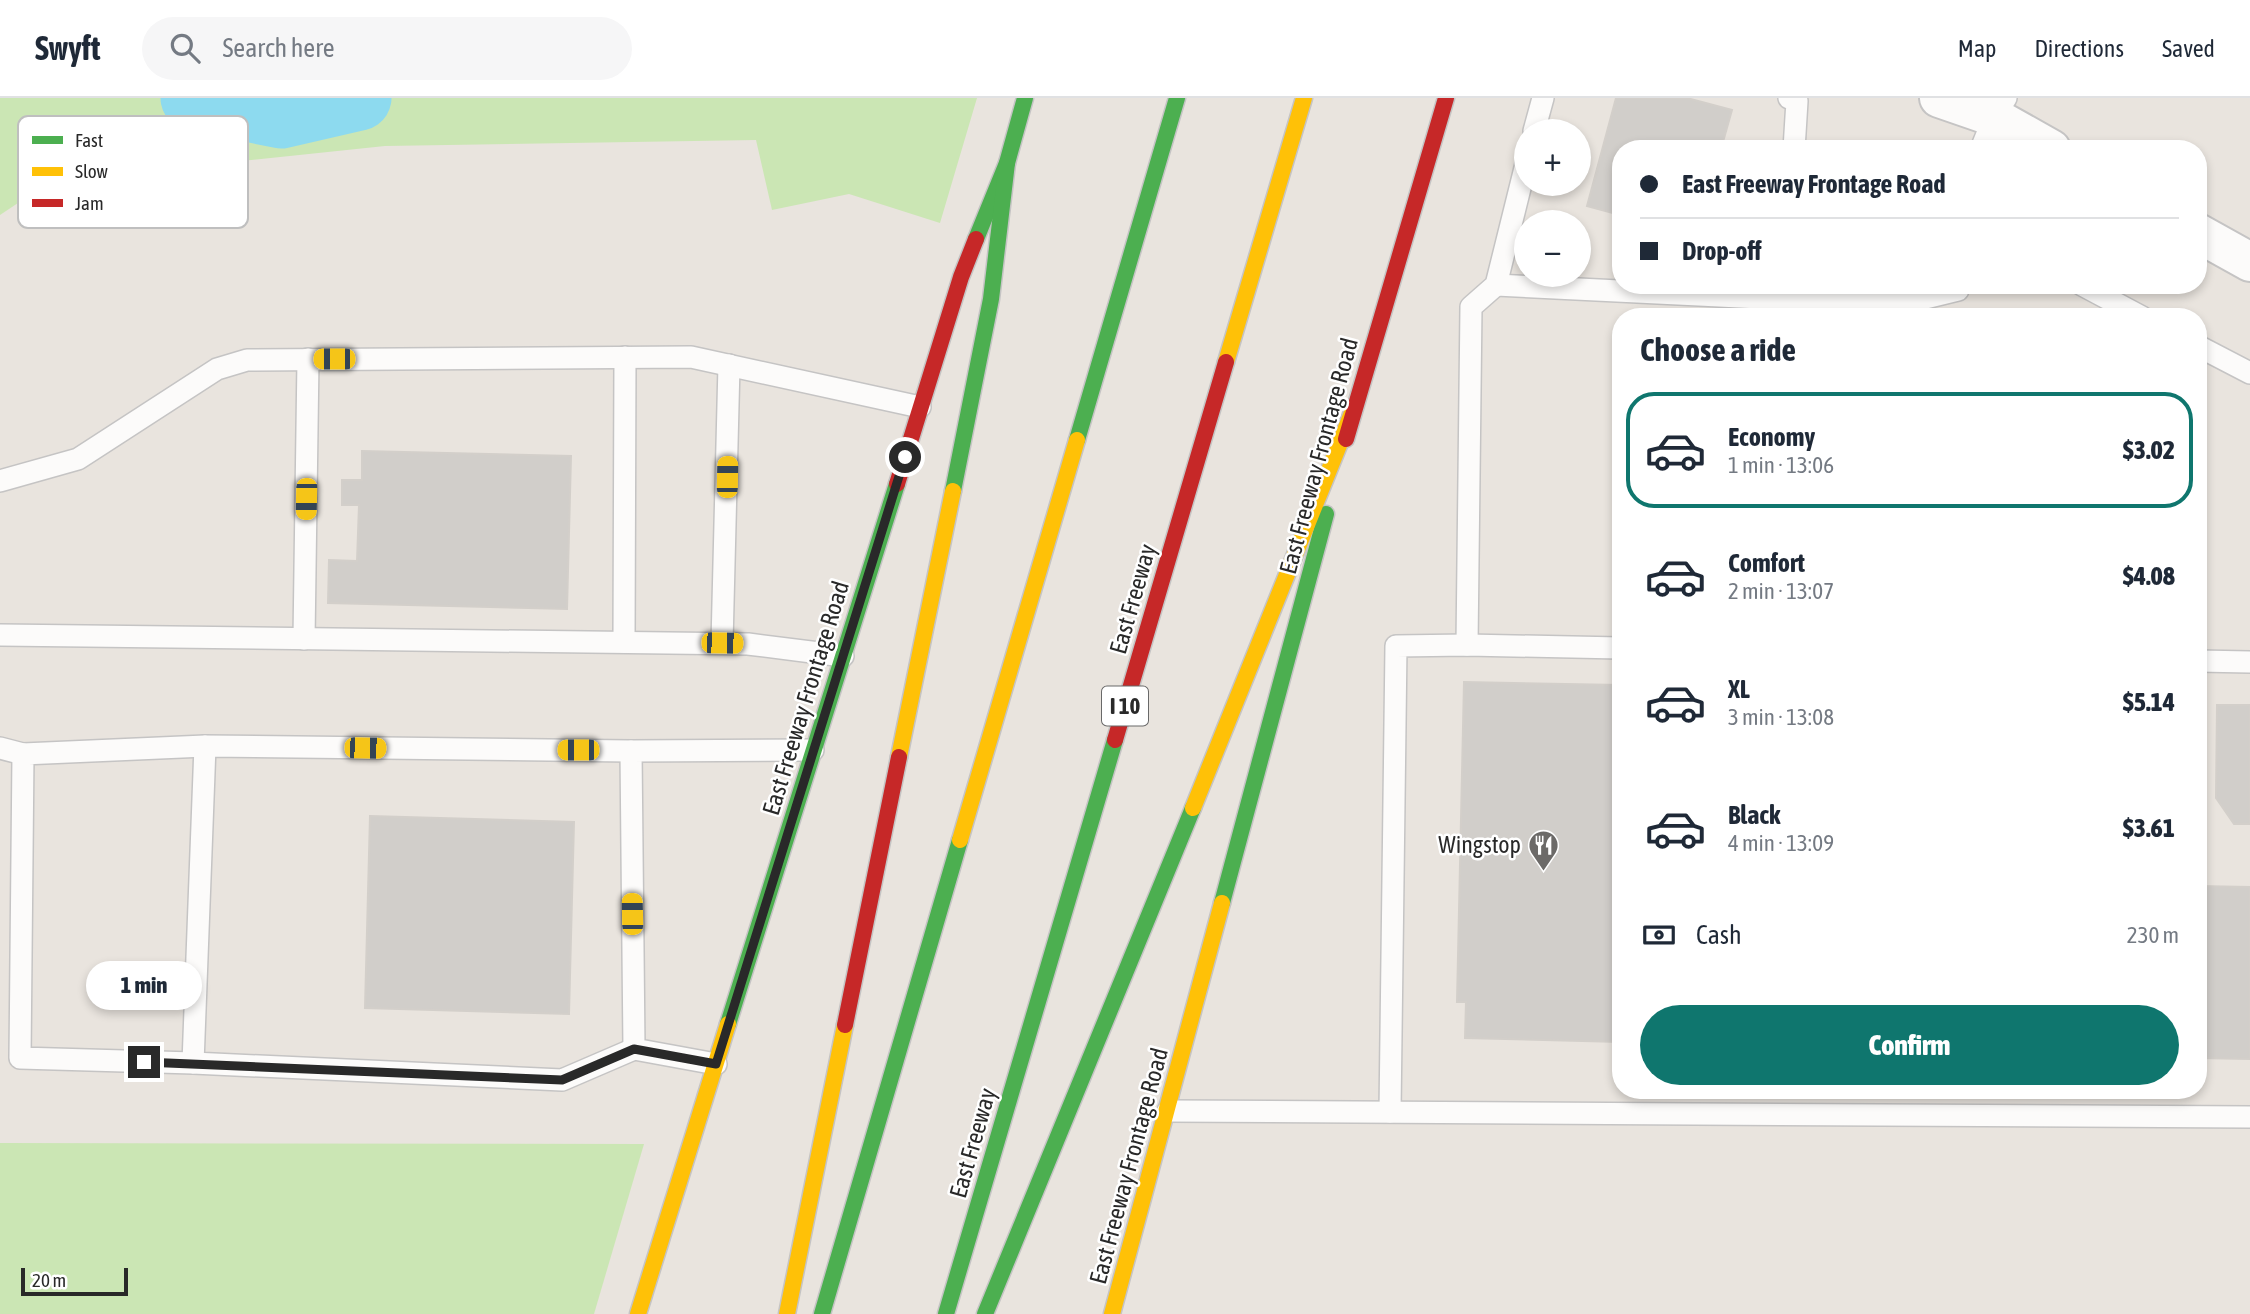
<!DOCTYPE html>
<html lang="en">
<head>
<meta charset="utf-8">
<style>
  :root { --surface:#fff; --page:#f6f6f7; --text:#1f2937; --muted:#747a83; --line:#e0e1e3; --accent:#0f766e }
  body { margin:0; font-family:"Asap Condensed",sans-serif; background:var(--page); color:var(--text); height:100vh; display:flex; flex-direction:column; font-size:26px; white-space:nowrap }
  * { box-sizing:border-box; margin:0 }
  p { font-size:23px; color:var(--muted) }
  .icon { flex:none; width:38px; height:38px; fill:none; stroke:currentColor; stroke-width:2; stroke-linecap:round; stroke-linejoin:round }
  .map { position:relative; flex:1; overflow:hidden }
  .panel { position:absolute; left:1612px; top:210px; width:595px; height:791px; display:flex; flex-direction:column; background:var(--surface); border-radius:28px; box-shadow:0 4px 10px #0003 }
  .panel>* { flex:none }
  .banner { position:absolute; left:1612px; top:42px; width:595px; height:154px; border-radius:28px; box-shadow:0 4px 10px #0003; display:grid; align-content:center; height:154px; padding:0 28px; background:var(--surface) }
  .tools { position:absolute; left:1514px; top:21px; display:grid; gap:14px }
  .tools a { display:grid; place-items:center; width:77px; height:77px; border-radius:50%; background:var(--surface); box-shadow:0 4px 10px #0003; font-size:35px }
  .scale { position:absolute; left:21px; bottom:18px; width:107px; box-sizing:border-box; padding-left:7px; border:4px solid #292929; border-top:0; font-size:19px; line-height:24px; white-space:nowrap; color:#292929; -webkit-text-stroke:5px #fff; paint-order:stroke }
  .end { position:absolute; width:32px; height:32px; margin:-16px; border:9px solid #292929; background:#fff; box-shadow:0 0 0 4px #fff }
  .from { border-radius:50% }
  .bubble { position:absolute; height:49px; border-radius:24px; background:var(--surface); box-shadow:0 4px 10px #0003; font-size:23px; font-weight:800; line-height:49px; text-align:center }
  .car { position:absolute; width:21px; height:42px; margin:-21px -10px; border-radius:9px; box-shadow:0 0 5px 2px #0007; background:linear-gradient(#f5c518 24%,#345 0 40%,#f5c518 0 76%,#345 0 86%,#f5c518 0) }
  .banner b { display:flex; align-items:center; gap:24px; height:66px; font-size:26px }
  .banner b+b { border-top:2px solid var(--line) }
  .banner i { width:18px; height:18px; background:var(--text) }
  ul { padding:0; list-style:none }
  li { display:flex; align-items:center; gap:21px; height:116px; margin:0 14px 10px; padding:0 14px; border:4px solid transparent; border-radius:28px }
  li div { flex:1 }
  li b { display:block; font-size:26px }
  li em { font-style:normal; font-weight:800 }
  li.selected { border-color:var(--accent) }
  li>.icon { width:63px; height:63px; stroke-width:1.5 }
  h2 { padding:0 28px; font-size:32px; line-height:84px }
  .pay { display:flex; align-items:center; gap:18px; height:77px; padding:0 28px; font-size:26px }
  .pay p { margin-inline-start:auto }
  .action { display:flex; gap:14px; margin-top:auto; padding:14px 28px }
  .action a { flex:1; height:80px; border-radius:42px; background:var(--accent); color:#fff; font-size:28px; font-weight:800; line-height:80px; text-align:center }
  header { display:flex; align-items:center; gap:42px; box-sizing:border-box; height:98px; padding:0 35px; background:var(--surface); border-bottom:2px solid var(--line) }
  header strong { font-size:33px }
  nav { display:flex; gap:38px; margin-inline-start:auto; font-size:24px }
  .search { width:490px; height:63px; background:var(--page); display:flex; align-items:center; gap:18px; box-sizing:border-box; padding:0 24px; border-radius:38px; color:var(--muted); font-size:26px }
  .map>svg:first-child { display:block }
  .green { fill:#cbe6b4 }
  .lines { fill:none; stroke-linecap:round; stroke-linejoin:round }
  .river { stroke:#8ddaef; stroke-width:65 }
  .building { fill:#d1ceca; stroke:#d3cfca; stroke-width:2 }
  .lane-casing { stroke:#c5c4c4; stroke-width:24 }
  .street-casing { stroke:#c5c4c4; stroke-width:42 }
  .fast-casing { stroke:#c5c4c4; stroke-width:19 }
  .slow-casing { stroke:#c5c4c4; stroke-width:19 }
  .jam-casing { stroke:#c5c4c4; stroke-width:19 }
  .lane { stroke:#fcfbfa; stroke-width:21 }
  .street { stroke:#fcfbfa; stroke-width:38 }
  .fast { stroke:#4caf50; stroke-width:16 }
  .slow { stroke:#ffc107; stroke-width:16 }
  .jam { stroke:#c62828; stroke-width:16 }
  .route { stroke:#292929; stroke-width:9 }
  .labels { text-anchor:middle; stroke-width:5; stroke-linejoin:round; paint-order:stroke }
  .shield { fill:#fff; stroke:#696969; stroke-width:2 }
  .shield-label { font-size:23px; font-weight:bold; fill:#292929 }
  .street-label { font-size:24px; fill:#292929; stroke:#fff }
  .poi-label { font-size:24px; fill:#292929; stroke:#fff; text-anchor:end }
  .key { fill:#fff; stroke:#bfbfbf; stroke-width:2 }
  .key-label { font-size:19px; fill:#292929 }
</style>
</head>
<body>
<header>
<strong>Swyft</strong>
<div class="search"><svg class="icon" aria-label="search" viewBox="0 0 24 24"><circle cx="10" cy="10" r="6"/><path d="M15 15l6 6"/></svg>Search here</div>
<nav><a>Map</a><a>Directions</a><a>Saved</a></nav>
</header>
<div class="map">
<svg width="2250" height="1216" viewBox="0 0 2250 1216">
  <rect width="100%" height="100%" fill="#e9e4de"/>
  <g class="green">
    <polygon points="0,0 977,0 940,125 849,96 772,112 756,42 385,48 51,83 0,117"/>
    <polygon points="0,1045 644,1046 594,1216 0,1216"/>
  </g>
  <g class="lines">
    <polyline class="river" points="193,0 281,18 359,0"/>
  </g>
  <g class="building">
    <polygon points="1616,0 1687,0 1732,12 1721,51 1620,51 1620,117 1587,108"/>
    <polygon points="362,353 571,358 567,511 328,505 329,462 357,463 359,407 342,407 342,382 362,382"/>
    <polygon points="1464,584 1620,587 1620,944 1465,940 1466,904 1457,904"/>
    <polygon points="2217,607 2250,607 2250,726 2234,726 2216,700"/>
    <polygon points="370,718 574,724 569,916 365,910"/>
    <polygon points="2198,788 2250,789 2250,961 2198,960"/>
    <polygon points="1771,992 1901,992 1900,996"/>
  </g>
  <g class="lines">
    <defs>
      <g id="lane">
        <polyline points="1789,0 1797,3 1794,51"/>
        <polyline points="1534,33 1543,0"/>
        <polyline points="1981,51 1994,19 2006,0"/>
        <polyline points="1496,187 1781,201"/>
        <polyline points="2082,187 2142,219"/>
        <polyline points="1783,190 1781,201 1913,203 1958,192"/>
        <polyline points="2198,248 2250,275"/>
        <polyline points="0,383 78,361 217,271 247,262 691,259 920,309"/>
        <polyline points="0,537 748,546 843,558"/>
        <polyline points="304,541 308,261"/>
        <polyline points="624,544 625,259"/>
        <polyline points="722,545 729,267"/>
        <polyline points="1467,547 1471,209 1496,187 1526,66"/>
        <polyline points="2198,563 2250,564"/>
        <polyline points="0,650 23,656"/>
        <polyline points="631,653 205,648 193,965 562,982 634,951"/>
        <polyline points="193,965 20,960 23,656 205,648"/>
        <polyline points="716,966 634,951 631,653 813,652"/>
        <polyline points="1168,1013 2250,1019"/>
        <polyline points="1390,1014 1396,548 1467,547 1620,550"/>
      </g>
      <g id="street">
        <polyline points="1939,0 1994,19 2051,51"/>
        <polyline points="2198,135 2250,164"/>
      </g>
      <g id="fast">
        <polyline points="976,141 1007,65 1025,0"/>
        <polyline points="1077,342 1177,0"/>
        <polyline points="953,393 991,201 1007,65"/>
        <polyline points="1222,805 1326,416"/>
        <polyline points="728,926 897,386"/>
        <polyline points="822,1216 960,742"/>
        <polyline points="946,1216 1115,642"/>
        <polyline points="985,1216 1193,710"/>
      </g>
      <g id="slow">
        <polyline points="1226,264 1304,0"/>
        <polyline points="899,659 953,393"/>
        <polyline points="1193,710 1354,310"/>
        <polyline points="960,742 1077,342"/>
        <polyline points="638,1216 728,926"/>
        <polyline points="787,1216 845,927"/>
        <polyline points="1112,1216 1222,805"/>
      </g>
      <g id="jam">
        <polyline points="1346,341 1446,0"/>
        <polyline points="897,386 961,179 976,141"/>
        <polyline points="1115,642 1226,264"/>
        <polyline points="845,927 899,659"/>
      </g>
    </defs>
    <use href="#lane" class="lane-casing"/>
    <use href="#street" class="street-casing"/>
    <use href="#fast" class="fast-casing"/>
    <use href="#slow" class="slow-casing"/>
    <use href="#jam" class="jam-casing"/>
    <use href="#lane" class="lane"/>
    <use href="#street" class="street"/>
    <use href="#fast" class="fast"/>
    <use href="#slow" class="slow"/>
    <use href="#jam" class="jam"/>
  </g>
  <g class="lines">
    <polyline class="route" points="144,964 562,982 634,951 716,966 905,359"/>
  </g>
  <defs>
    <symbol id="restaurant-pin" viewBox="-11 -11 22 30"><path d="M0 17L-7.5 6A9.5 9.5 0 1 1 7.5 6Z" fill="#6c6a68" stroke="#fff"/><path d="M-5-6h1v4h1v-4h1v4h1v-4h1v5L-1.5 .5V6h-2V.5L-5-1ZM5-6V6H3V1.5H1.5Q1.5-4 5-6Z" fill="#fff"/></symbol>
  </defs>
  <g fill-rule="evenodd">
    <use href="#restaurant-pin" x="1526" y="730" width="35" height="47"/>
  </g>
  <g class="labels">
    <rect class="shield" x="1102" y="588.5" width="46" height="39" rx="5"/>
    <g class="shield-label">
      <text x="1125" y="616">I 10</text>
    </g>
    <g class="street-label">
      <text transform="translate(1319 358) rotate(-75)" y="8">East Freeway Frontage Road</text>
      <text transform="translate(1133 501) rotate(-74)" y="8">East Freeway</text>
      <text transform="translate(806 600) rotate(-73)" y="8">East Freeway Frontage Road</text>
      <text transform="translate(973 1045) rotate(-74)" y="8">East Freeway</text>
      <text transform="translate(1129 1068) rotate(-75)" y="8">East Freeway Frontage Road</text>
    </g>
    <g class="poi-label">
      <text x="1521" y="755">Wingstop</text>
    </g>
  </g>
  <rect x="18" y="18" width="230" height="112" rx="10" class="key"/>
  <rect x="32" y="38" width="31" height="8" fill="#4caf50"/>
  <rect x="32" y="69" width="31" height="9" fill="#ffc107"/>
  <rect x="32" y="101" width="31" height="8" fill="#c62828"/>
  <g class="key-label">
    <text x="75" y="49">Fast</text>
    <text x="75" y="80">Slow</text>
    <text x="75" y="112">Jam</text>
  </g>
</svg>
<div class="tools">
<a>+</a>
<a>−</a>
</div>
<div class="scale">20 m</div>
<i class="end from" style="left:905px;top:359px"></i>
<i class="end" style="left:144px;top:964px"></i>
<div class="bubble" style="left:86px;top:863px;width:116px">1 min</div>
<i class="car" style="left:334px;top:261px;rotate:270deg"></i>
<i class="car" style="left:727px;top:379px;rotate:1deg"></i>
<i class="car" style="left:306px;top:401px;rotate:181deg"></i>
<i class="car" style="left:722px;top:545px;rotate:91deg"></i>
<i class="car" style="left:365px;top:650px;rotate:91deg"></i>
<i class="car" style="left:578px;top:652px;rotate:270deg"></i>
<i class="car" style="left:632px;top:816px;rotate:359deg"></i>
<div class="banner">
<b><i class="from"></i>East Freeway Frontage Road</b>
<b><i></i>Drop-off</b>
</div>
<section class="panel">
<h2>Choose a ride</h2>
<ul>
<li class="selected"><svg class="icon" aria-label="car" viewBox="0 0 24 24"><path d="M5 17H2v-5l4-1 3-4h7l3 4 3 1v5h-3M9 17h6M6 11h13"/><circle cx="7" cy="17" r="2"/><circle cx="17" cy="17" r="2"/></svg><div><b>Economy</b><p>1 min · 13:06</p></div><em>$3.02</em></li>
<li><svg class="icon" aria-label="car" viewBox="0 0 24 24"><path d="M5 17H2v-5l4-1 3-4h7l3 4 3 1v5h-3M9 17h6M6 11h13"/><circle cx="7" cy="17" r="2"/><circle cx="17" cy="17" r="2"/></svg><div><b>Comfort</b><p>2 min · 13:07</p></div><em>$4.08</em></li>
<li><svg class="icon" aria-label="car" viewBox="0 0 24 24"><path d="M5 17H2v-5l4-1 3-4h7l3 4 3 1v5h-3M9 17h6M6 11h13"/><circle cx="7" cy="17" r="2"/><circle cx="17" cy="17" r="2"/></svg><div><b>XL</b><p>3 min · 13:08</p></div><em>$5.14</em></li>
<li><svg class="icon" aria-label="car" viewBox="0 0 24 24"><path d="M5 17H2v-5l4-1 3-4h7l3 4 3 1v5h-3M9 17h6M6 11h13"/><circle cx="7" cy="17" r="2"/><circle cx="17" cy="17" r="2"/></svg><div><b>Black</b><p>4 min · 13:09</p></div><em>$3.61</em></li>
</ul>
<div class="pay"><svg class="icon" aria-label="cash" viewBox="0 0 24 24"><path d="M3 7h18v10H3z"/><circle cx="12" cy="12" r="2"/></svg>Cash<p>230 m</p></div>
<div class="action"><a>Confirm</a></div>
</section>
</div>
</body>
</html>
